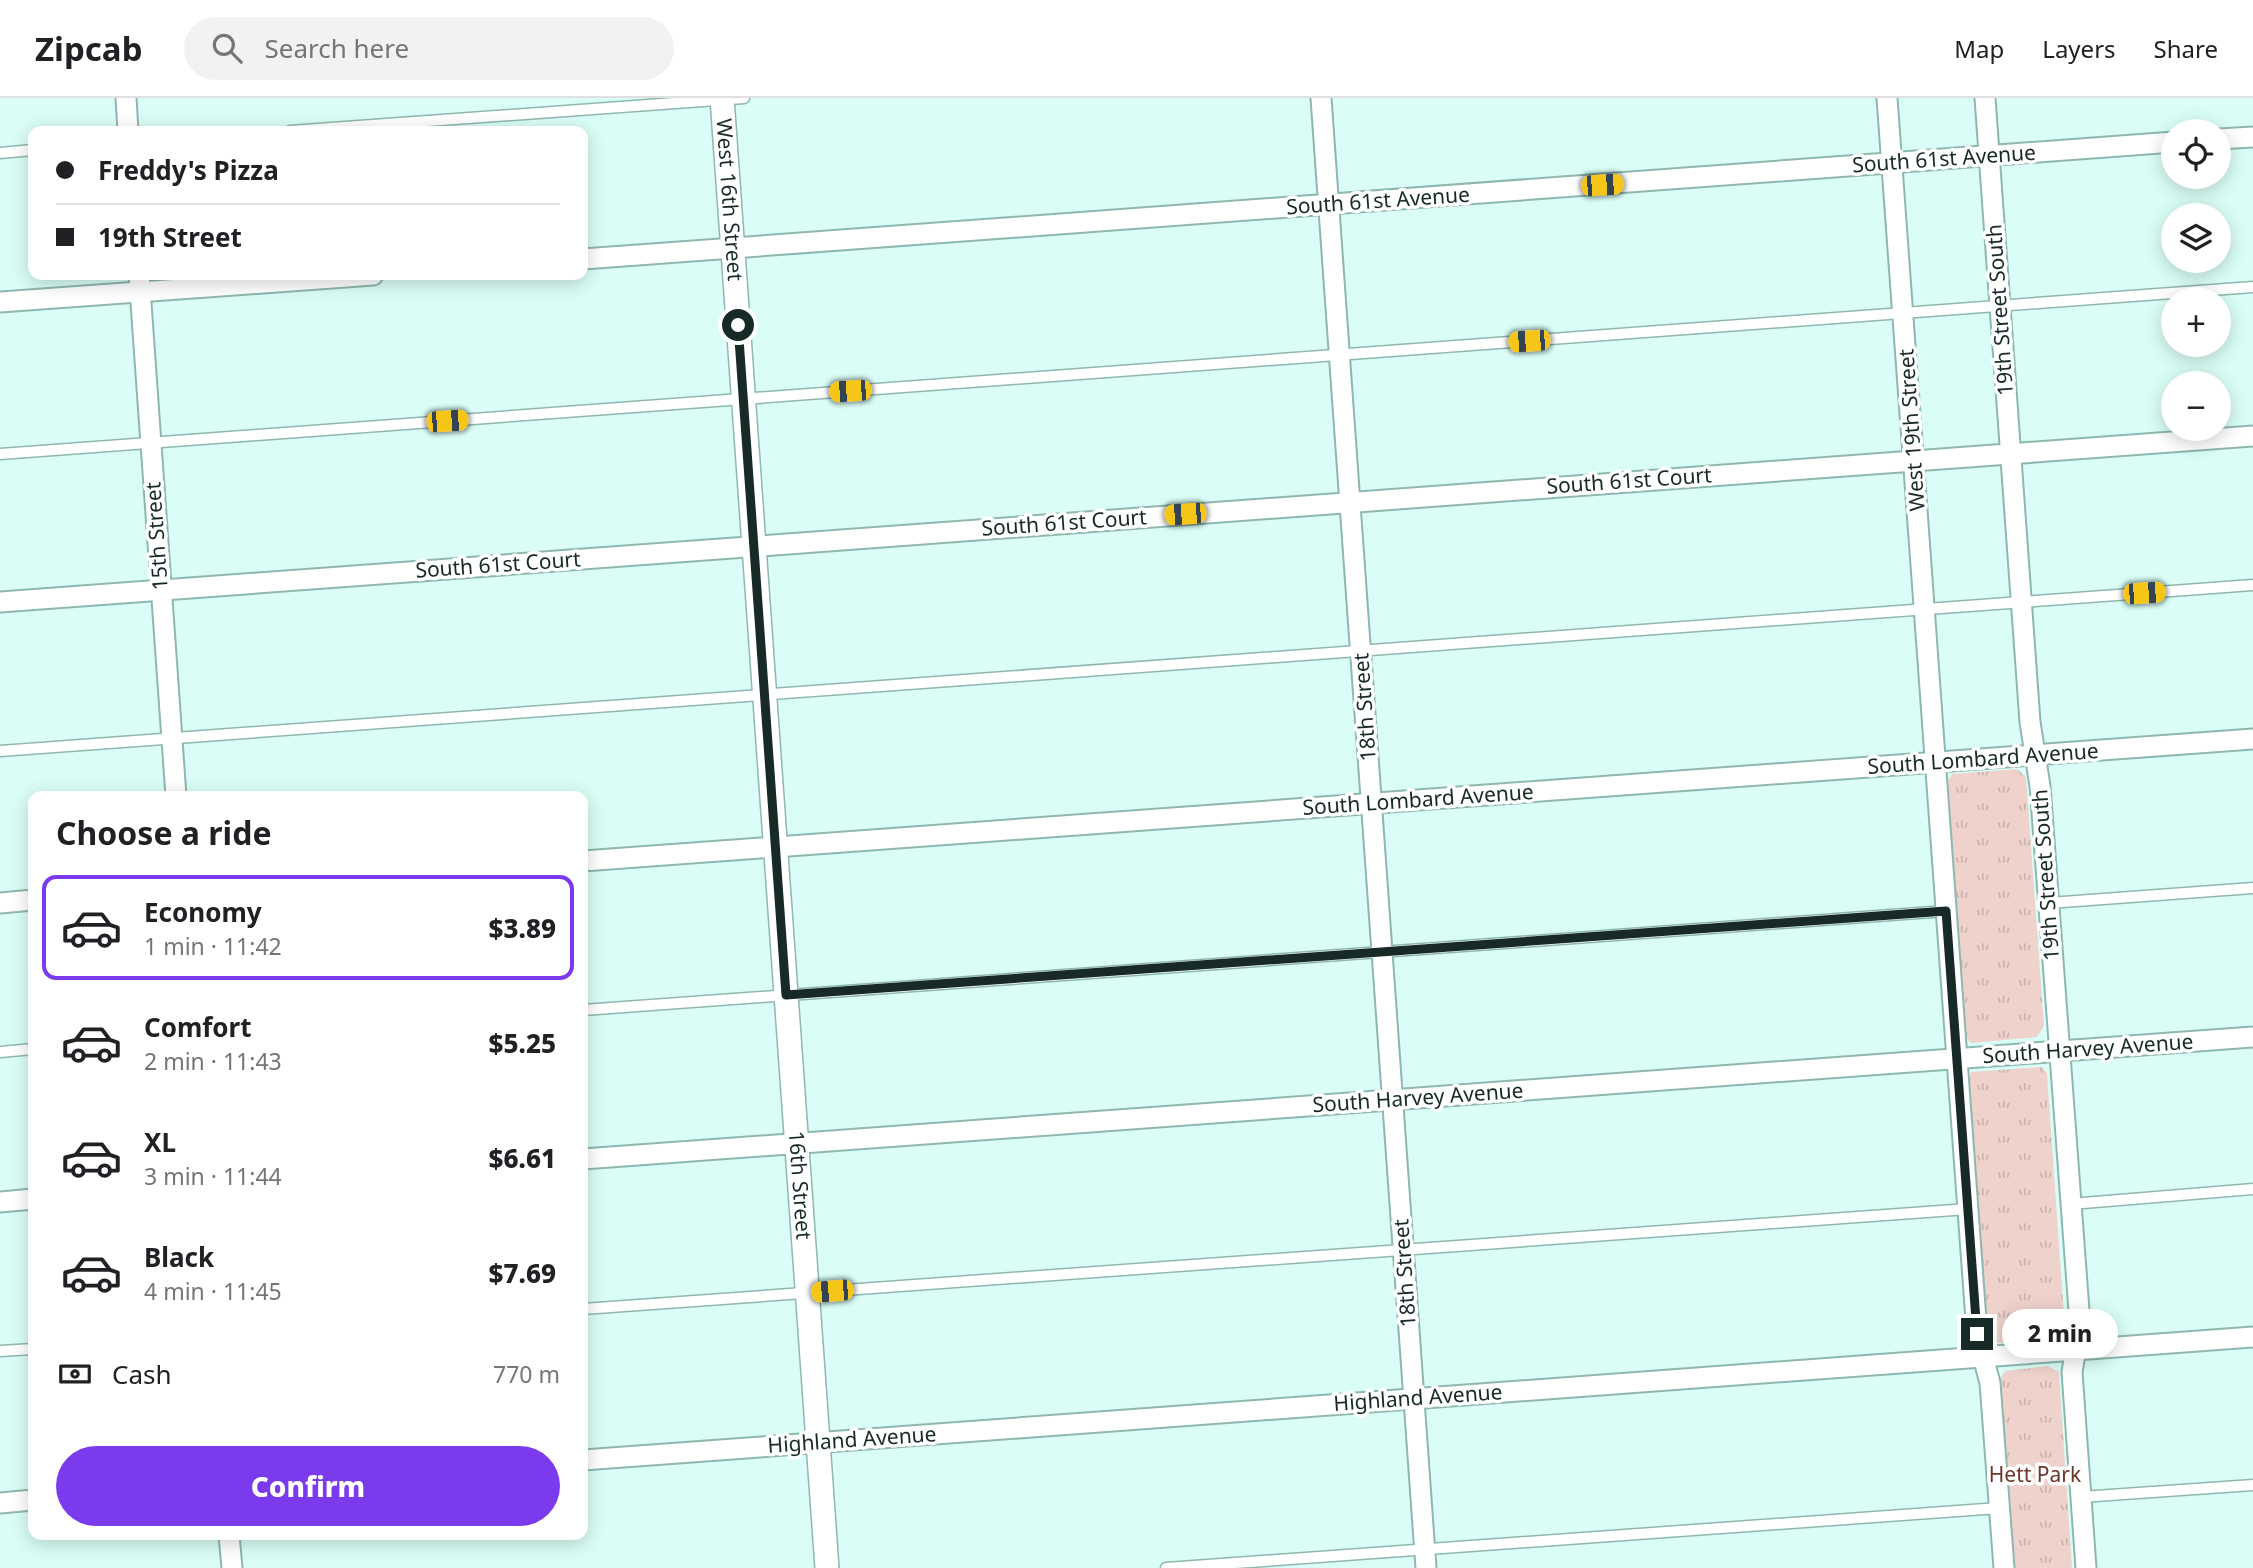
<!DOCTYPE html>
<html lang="en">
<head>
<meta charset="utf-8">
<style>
  :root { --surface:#fff; --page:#f2f2f2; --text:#202124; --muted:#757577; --line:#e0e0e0; --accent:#7c3aed }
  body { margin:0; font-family:"Noto Sans",sans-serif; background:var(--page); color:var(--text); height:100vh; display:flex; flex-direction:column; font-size:26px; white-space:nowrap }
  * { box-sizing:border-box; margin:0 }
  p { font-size:23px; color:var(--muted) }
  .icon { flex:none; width:38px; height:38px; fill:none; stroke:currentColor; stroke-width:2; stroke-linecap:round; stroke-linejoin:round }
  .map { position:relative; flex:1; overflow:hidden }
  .sheet { position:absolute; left:28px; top:693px; width:560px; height:749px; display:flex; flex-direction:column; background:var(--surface); border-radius:14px; box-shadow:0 4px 18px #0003 }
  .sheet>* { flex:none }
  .banner { position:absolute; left:28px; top:28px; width:560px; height:154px; border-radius:14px; box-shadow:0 4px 18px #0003; display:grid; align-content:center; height:154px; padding:0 28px; background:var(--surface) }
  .fabs { position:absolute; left:2161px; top:21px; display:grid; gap:14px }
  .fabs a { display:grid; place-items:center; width:70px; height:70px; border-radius:50%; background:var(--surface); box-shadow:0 4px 18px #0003; font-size:35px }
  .end { position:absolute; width:32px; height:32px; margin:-16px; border:9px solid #182a27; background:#fff; box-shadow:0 0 0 4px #fff }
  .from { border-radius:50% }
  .bubble { position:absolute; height:49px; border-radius:24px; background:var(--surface); box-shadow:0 4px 18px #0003; font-size:23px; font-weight:800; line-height:49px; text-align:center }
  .car { position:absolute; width:21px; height:42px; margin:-21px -10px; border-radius:9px; box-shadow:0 0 5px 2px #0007; background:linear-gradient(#f5c518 24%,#345 0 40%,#f5c518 0 76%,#345 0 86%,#f5c518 0) }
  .banner b { display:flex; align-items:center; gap:24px; height:66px; font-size:26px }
  .banner b+b { border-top:2px solid var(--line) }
  .banner i { width:18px; height:18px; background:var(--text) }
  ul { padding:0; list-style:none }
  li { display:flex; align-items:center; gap:21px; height:105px; margin:0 14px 10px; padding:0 14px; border:4px solid transparent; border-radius:14px }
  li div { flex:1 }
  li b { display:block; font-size:26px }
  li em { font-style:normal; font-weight:800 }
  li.on { border-color:var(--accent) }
  li>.icon { width:63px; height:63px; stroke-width:1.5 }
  h2 { padding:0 28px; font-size:32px; line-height:84px }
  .pay { display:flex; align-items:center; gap:18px; height:77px; padding:0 28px; font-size:26px }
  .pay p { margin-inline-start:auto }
  .button { display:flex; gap:14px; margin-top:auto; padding:14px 28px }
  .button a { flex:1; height:80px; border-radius:42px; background:var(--accent); color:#fff; font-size:28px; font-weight:800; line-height:80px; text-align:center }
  header { display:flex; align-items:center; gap:42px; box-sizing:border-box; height:98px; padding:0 35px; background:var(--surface); border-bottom:2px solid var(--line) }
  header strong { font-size:33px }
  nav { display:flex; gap:38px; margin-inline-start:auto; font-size:24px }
  .search { width:490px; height:63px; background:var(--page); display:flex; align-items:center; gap:18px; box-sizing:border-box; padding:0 24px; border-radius:38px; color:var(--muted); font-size:26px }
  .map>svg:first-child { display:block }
  .grass { fill:url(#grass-tufts) }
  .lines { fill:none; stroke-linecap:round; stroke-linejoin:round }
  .service-casing { stroke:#8db8b0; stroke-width:13 }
  .minor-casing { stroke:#8db8b0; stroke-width:23 }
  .tertiary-casing { stroke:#8db8b0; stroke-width:26 }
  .service { stroke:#fff; stroke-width:10 }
  .minor { stroke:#fff; stroke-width:19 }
  .tertiary { stroke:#fff; stroke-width:23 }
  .route { stroke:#182a27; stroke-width:9 }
  .labels { text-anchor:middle; stroke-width:7; stroke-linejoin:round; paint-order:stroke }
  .street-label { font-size:21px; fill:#182a27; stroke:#fff }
  .park-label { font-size:21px; fill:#6d3429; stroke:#fff }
</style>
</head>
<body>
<header>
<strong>Zipcab</strong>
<div class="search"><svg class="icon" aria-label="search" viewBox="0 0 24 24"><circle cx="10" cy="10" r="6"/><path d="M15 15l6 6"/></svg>Search here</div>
<nav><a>Map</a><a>Layers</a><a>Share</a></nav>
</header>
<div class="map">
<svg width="2253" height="1470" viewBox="0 0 2253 1470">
  <defs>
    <pattern id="grass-tufts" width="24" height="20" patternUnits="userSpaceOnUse" patternTransform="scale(1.75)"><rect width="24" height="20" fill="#efd2cb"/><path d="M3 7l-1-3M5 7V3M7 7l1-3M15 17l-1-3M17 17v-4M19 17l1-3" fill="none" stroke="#ccb4ae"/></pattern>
  </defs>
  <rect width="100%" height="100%" fill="#dafef7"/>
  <g class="grass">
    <polygon points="2017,671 2026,679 2044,928 2037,939 1971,945 1963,937 1947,684 1952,676"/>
    <polygon points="2042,969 2047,976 2065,1233 2060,1239 1997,1245 1987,1237 1968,982 1971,974"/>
    <polygon points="2048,1268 2059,1274 2072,1470 2011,1470 1998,1284 2005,1273"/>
  </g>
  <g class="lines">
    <defs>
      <g id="service">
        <polyline points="290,33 744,0"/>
        <polyline points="0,55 33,52"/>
        <polyline points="0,356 2253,189"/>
        <polyline points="0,653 2253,487"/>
        <polyline points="2049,805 2253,790"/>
        <polyline points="583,912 1946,813"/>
        <polyline points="0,954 33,951"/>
        <polyline points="2071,1106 2253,1091"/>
        <polyline points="583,1211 1968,1111"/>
        <polyline points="0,1253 33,1251"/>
        <polyline points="2081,1399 2253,1387"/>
        <polyline points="1166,1470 1999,1410"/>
      </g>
      <g id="minor">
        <polyline points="126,0 128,33"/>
        <polyline points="1321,0 1426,1470"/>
        <polyline points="1887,0 1977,1236 1990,1285 2004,1470"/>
        <polyline points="1985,0 2030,624 2040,688 2080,1226 2072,1274 2086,1470"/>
        <polyline points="2219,41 2253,39"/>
        <polyline points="583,161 2174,44"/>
        <polyline points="139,177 176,698"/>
        <polyline points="0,204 373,177"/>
        <polyline points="0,504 2253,338"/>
        <polyline points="583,763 2253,641"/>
        <polyline points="0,805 33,802"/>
        <polyline points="583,1061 2253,939"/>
        <polyline points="0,1104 33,1101"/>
        <polyline points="583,1362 2253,1239"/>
        <polyline points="0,1405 33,1402"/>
        <polyline points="229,1437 232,1470"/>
      </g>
      <g id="tertiary">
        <path id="s1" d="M722,0l105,1470"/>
      </g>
    </defs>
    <use href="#service" class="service-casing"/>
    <use href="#minor" class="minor-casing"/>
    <use href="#tertiary" class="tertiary-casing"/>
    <use href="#service" class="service"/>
    <use href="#minor" class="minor"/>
    <use href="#tertiary" class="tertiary"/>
  </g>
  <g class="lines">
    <polyline class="route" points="738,227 786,897 1946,813 1977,1236"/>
  </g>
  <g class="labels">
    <g class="street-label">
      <text transform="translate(1944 61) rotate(-4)" y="7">South 61st Avenue</text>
      <text dy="7" stroke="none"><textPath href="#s1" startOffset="102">West 16th Street</textPath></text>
      <text transform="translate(1378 103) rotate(-4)" y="7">South 61st Avenue</text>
      <text transform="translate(2000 212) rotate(-94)" y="7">19th Street South</text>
      <text transform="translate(1912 332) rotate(-94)" y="7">West 19th Street</text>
      <text transform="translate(1629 383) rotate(-4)" y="7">South 61st Court</text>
      <text transform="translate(1064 425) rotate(-4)" y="7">South 61st Court</text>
      <text transform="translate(157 438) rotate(-94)" y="7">15th Street</text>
      <text transform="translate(498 467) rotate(-4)" y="7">South 61st Court</text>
      <text transform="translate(1365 609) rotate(-94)" y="7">18th Street</text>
      <text transform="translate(1983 661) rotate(-4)" y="7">South Lombard Avenue</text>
      <text transform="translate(1418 702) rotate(-4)" y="7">South Lombard Avenue</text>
      <text transform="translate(2046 777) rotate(-94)" y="7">19th Street South</text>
      <text transform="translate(2088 951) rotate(-4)" y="7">South Harvey Avenue</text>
      <text transform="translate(1418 1000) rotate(-4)" y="7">South Harvey Avenue</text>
      <text dy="7" stroke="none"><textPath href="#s1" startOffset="1090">16th Street</textPath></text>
      <text transform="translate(1405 1175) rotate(-94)" y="7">18th Street</text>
      <text transform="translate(1418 1300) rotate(-4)" y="7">Highland Avenue</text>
      <text transform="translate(852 1342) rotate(-4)" y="7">Highland Avenue</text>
    </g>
    <g class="park-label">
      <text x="2035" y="1384">Hett Park</text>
    </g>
  </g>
</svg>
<div class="fabs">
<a><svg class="icon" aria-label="locate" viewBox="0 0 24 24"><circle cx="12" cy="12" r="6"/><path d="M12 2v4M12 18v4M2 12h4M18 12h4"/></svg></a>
<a><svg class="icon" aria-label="layers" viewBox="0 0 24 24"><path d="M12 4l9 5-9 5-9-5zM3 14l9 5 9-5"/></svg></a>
<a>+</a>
<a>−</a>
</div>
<i class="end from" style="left:738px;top:227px"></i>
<i class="end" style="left:1977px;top:1236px"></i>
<div class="bubble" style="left:2002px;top:1211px;width:116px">2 min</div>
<i class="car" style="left:1602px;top:87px;rotate:86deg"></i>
<i class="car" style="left:1529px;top:243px;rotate:266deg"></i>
<i class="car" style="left:850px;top:293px;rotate:266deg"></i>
<i class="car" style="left:447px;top:323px;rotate:86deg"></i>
<i class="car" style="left:1185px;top:416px;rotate:266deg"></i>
<i class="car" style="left:2144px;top:495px;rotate:86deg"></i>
<i class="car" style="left:832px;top:1193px;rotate:265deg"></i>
<div class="banner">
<b><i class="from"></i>Freddy's Pizza</b>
<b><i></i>19th Street</b>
</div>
<section class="sheet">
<h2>Choose a ride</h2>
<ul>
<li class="on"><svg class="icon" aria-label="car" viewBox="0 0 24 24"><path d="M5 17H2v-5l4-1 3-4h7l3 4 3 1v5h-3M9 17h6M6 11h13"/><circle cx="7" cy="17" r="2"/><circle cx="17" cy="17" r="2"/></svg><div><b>Economy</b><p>1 min · 11:42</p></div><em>$3.89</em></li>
<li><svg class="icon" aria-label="car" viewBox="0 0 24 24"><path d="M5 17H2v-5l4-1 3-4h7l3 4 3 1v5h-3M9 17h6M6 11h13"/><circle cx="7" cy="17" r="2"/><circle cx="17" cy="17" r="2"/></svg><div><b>Comfort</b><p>2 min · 11:43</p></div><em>$5.25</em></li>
<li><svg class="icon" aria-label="car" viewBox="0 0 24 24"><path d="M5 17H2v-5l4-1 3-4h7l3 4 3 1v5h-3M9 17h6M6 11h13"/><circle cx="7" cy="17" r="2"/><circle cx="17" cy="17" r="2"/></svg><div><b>XL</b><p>3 min · 11:44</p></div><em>$6.61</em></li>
<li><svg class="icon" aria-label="car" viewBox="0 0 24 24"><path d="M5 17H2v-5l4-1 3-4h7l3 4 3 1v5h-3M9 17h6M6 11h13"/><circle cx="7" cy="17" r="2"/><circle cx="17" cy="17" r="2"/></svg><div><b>Black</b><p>4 min · 11:45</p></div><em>$7.69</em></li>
</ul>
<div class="pay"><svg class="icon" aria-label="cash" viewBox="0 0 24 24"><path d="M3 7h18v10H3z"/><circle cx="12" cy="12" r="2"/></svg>Cash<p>770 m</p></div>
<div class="button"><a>Confirm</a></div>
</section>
</div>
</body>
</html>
